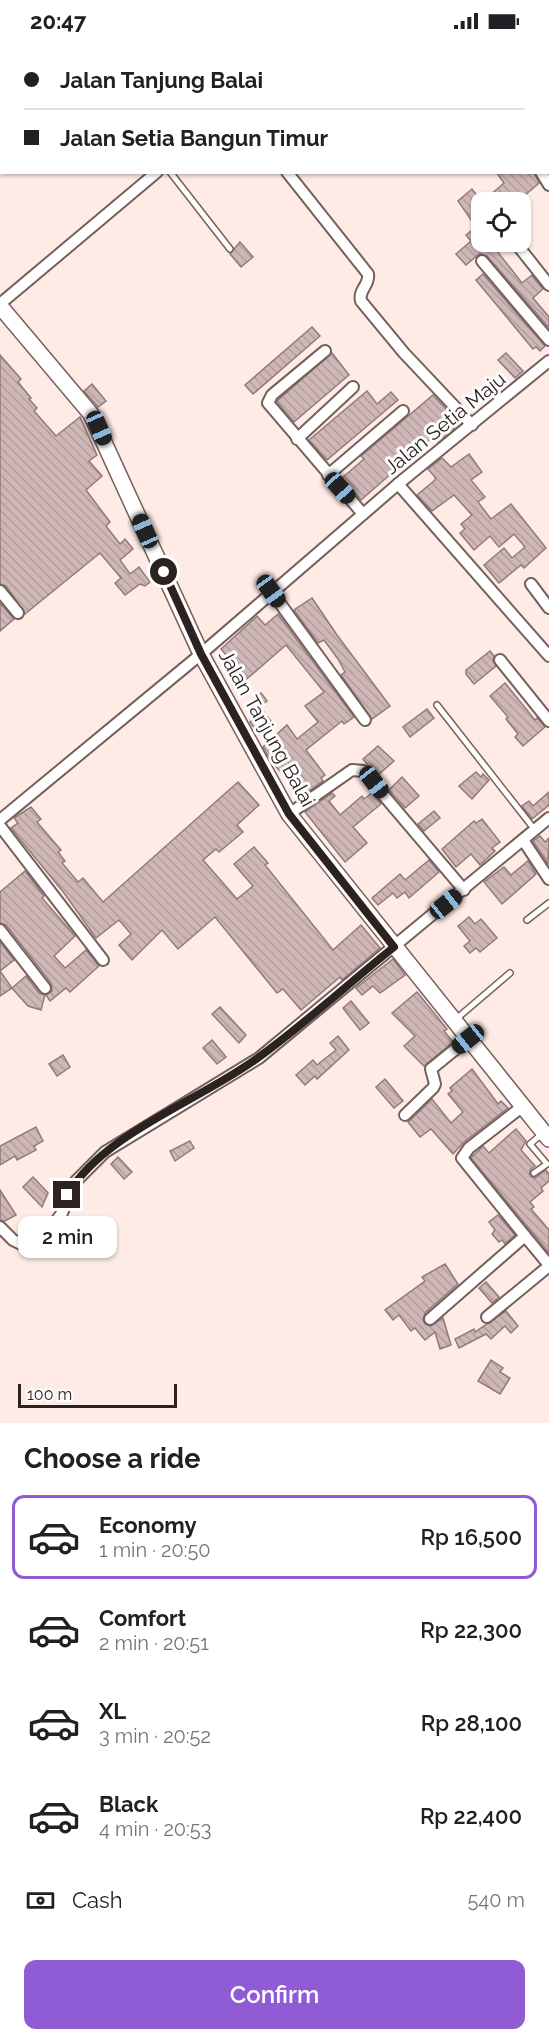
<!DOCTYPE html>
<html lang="en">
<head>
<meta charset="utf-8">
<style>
  :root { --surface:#fff; --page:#f2f2f2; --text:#202124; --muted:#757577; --line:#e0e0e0; --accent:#905cd5 }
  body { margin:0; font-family:Raleway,sans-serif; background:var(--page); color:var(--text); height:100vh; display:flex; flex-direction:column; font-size:22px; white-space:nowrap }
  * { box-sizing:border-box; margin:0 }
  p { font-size:20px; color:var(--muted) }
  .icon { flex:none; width:33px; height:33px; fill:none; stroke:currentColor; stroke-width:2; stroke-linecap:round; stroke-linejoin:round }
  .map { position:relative; height:1381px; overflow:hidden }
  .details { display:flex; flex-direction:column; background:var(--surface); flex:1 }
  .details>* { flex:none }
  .top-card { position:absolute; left:0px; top:0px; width:549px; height:132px; box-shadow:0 2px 4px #0004; display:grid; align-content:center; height:132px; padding:0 24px; background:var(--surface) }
  .fabs { position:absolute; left:471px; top:150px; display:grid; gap:12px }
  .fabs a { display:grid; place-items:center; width:60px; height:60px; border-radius:12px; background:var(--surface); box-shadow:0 2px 4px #0004; font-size:30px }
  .scale { position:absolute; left:18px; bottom:15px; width:159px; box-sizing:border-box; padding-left:6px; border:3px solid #2c2320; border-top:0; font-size:16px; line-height:21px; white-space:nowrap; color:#2c2320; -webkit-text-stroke:4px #fdfdfd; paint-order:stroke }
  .end { position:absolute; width:27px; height:27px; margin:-14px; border:8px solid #2c2320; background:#fff; box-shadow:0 0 0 3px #fff }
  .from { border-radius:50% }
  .bubble { position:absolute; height:42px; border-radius:12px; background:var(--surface); box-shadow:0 2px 4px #0004; font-size:20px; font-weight:600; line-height:42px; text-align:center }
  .car { position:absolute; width:18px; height:36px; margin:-18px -9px; border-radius:8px; box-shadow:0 0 4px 2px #0007; background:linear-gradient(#222 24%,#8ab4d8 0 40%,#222 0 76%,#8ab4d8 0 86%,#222 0) }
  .top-card b { display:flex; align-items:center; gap:21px; height:57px; font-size:22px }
  .top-card b+b { border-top:2px solid var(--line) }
  .top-card i { width:15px; height:15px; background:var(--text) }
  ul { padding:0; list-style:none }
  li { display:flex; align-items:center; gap:18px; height:84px; margin:0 12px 9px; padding:0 12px; border:3px solid transparent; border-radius:12px }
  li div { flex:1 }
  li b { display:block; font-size:22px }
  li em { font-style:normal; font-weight:600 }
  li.current { border-color:var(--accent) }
  li>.icon { width:54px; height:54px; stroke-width:1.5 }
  h2 { padding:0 24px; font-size:27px; line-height:72px }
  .pay { display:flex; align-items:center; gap:15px; height:66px; padding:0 24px; font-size:22px }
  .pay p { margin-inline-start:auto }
  .button { display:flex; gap:12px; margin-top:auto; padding:12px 24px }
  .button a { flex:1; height:69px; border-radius:12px; background:var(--accent); color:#fff; font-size:24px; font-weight:600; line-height:69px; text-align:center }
  .status { display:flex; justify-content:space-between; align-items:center; height:42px; padding:0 30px; background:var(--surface); direction:ltr }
  .status svg { height:16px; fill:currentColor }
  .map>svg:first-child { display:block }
  .building { fill:url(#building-back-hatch); stroke:#917a7a; stroke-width:1.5 }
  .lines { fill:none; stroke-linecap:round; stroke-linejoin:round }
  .lane-casing { stroke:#75605a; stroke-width:8 }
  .street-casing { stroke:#75605a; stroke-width:14 }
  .secondary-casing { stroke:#75605a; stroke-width:18 }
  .lane { stroke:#fff; stroke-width:5 }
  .street { stroke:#fff; stroke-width:10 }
  .secondary { stroke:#fff; stroke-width:15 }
  .route { stroke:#2c2320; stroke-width:8 }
  .labels { text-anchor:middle; stroke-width:6; stroke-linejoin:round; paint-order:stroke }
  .street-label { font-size:20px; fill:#2c2320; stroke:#fdfdfd }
</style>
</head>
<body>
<div class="status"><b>20:47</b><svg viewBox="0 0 49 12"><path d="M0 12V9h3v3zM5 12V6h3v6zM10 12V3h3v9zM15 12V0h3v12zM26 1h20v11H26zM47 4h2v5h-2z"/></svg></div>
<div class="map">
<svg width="549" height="1381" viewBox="0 0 549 1381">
  <defs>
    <pattern id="building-back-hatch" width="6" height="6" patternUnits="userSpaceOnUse" patternTransform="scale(1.5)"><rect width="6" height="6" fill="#d0b7b7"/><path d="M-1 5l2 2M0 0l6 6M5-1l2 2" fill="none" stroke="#b39d9d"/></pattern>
  </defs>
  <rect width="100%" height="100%" fill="#ffebe5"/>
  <g class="building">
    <polygon points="496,130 534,130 539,141 517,160 482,160 482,200 490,200 522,241 532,233 543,247 533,256 549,275 549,286 487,214 479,212 466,223 456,212 471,199 466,193 476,185 458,159 472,147 482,160 504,141"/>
    <polygon points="240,200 253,215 241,225 230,212"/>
    <polygon points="483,232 545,304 540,309 536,305 533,307 476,238"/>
    <polygon points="312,285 320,294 253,352 245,343"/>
    <polygon points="332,311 349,333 294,380 277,360 278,358"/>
    <polygon points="506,311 523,329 515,336 498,318"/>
    <polygon points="0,313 21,337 18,340 31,356 29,357 37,366 34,369 56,394 80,375 97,413 89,419 102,434 86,448 110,480 106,484 120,502 125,497 133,507 120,518 130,532 139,525 150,540 145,544 140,542 125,553 115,541 121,536 100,511 25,572 6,544 0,542"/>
    <polygon points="92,342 106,359 98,365 84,349"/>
    <polygon points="367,349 377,362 391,350 398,358 327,418 309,398"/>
    <polygon points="433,353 460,382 438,400 433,395 361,458 342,436 364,417 361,414"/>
    <polygon points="469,412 482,430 471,438 485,455 478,460 491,477 511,462 546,506 524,526 521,523 499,541 484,523 504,506 512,516 525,505 514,492 499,505 490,494 474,508 460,491 465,487 461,482 472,473 454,453 432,469 417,453 435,438 435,435 428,427 442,416 451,425"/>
    <polygon points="312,556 337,593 390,664 372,677 341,633 345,630 338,617 324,598 318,601 294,568"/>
    <polygon points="0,561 14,577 0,589"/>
    <polygon points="278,572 354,675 344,682 342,679 306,708 325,733 321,736 323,739 302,754 270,718 263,705 287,683 297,697 318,680 305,664 324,650 286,603 242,641 227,624 232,620 221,607 257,574 265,583"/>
    <polygon points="490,609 494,614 493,619 496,624 474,642 466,632 466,628"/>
    <polygon points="505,641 535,678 537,676 545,685 523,704 515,695 518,692 506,677 508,675 490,654"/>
    <polygon points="261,651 267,659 260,665 274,683 259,693 250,680 256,675 246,663"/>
    <polygon points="427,667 434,676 410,695 403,685"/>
    <polygon points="378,704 394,719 377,734 363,717"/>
    <polygon points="476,730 481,735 483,732 489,738 472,757 459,744"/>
    <polygon points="402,735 419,754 405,766 389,748"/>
    <polygon points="238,740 259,763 237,783 243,790 219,810 216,807 203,818 237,857 253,844 234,822 254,805 268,821 265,823 333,908 361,883 380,906 342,938 340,935 301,968 283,947 277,951 215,875 178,907 162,888 132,918 119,903 131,892 119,878 96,896 64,851 11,786 18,781 14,776 31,765 41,777 37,780 61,808 58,810 65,819 62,821 78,840 83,836 103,860"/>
    <polygon points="549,750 549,763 532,777 522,764 529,759 533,764"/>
    <polygon points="332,751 335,754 329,759 340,773 362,754 364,757 372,751 381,762 353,785 367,801 345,820 305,770"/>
    <polygon points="434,769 440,776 424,789 418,782"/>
    <polygon points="482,777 500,800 492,806 495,809 480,823 471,812 456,825 442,807 474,779 476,781"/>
    <polygon points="540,794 545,800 549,796 548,822 533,799"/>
    <polygon points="429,818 439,830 409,856 405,850 397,856 393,851 378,863 372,856 400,832 405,838"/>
    <polygon points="528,819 536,832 502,862 484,840 504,825 511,833"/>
    <polygon points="25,829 44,854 42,856 75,894 54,914 65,926 86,908 99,924 70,950 66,946 50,959 46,953 52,949 51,941 6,883 0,881 0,850"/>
    <polygon points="469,875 475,882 481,877 497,896 480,910 476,906 470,911 464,904 470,899 458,884"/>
    <polygon points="0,900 14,918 0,929 12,946 0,954"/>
    <polygon points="393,917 405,933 380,951 373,944 362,953 356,946"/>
    <polygon points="26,934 39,951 45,953 41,968 28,964 12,946"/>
    <polygon points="417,950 447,987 444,989 453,1000 424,1024 404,1004 415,994 392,971"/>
    <polygon points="351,959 369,981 360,988 343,966"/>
    <polygon points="220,965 246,993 239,1001 212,972"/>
    <polygon points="338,994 349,1008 317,1037 315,1034 305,1043 296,1033 313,1018 317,1023 336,1008 330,1001"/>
    <polygon points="212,998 226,1015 217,1022 203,1006"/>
    <polygon points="63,1013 70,1025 57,1034 49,1022"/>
    <polygon points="472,1027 498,1062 501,1059 508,1066 464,1100 453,1112 431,1087 420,1095 408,1080 432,1057 451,1081 463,1070 448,1052 452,1049 450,1046"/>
    <polygon points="385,1037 403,1059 394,1066 376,1045"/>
    <polygon points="36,1085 43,1099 34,1104 36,1108 17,1118 15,1114 0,1123 0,1104"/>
    <polygon points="516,1087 526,1099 521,1108 535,1124 530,1128 530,1134 535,1136 546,1128 549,1132 549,1139 541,1146 543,1149 530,1160 534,1165 531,1167 549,1188 549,1211 471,1116 483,1104 489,1111"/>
    <polygon points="190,1099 194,1106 175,1119 170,1109"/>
    <polygon points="118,1115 132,1130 124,1137 111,1122"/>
    <polygon points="33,1135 48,1151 42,1165 23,1145"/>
    <polygon points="0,1148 16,1173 5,1179 0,1178"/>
    <polygon points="498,1173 515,1193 505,1202 502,1198 499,1200 492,1192 495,1188 489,1180"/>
    <polygon points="445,1222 458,1242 425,1271 423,1278 425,1282 431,1284 443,1276 451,1303 440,1307 435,1290 425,1298 415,1286 411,1289 399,1273 393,1278 385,1268 425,1239 422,1235"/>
    <polygon points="486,1240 499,1255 492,1261 479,1246"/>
    <polygon points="506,1269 518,1284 511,1291 505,1284 491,1297 486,1292 459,1306 455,1297 474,1287 475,1290"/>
    <polygon points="491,1318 503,1326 500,1330 510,1336 500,1352 478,1339"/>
  </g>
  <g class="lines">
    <defs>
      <g id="lane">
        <polyline points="170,130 230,207"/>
        <polyline points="437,663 535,788"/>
        <polyline points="527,878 549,861"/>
        <polyline points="455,978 510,931"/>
        <polyline points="534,1131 547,1122 530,1102 542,1092"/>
      </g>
      <g id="street">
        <polyline points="34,0 35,2"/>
        <polyline points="185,0 186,2"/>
        <polyline points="343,0 345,2"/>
        <polyline points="303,2 305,0"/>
        <path d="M287,130l81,102c2,11 -10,16 -7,27l43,52 68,72"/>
        <polyline points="541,130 549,143"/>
        <polyline points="515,200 549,243"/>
        <polyline points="482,219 549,298"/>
        <polyline points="0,262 157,130"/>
        <polyline points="325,309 272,353 268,361 363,472"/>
        <polyline points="297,397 353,345"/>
        <polyline points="328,433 403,369"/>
        <polyline points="398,442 549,614"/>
        <polyline points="531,542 549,566"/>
        <polyline points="0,549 18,571"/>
        <polyline points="271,549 365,678"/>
        <polyline points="500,618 549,679"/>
        <polyline points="289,772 352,728 363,729 464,848"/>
        <polyline points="0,778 201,612 398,442 549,319"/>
        <polyline points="0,784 103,918"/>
        <polyline points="523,798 549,837"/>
        <polyline points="0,888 45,946"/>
        <polyline points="405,1073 433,1046 435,1042 431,1027 468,997"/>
        <polyline points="0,1185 13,1198 21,1202 44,1196 62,1171 76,1139 105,1110 259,1016 549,776"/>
        <polyline points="525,1194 549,1223"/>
        <polyline points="487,1275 549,1224"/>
        <polyline points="430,1277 525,1194 462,1116 469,1106 523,1064"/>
      </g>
      <polyline id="secondary" points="0,264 91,372 201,612 289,772 549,1097"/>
    </defs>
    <use href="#lane" class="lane-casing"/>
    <use href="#street" class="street-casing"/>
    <use href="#secondary" class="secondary-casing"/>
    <use href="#lane" class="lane"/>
    <use href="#street" class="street"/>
    <use href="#secondary" class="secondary"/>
  </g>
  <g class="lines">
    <path class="route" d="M67,1153c38,-63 133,-94 192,-138 47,-34 90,-74 135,-110l-105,-133 -88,-160 -37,-82"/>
  </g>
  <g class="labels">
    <g class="street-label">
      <text transform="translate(445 381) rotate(-39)" y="7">Jalan Setia Maju</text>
      <text transform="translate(267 686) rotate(61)" y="7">Jalan Tanjung Balai</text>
    </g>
  </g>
</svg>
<div class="fabs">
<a><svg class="icon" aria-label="locate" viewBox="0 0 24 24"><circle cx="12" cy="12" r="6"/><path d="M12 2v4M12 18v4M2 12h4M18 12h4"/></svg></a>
</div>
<div class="scale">100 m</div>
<i class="end from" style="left:164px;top:530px"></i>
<i class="end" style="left:67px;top:1153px"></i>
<div class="bubble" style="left:18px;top:1174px;width:99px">2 min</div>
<i class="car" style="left:99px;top:386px;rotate:156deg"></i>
<i class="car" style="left:340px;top:446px;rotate:138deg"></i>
<i class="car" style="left:145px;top:489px;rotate:336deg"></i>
<i class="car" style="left:271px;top:549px;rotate:144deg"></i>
<i class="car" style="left:374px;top:740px;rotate:142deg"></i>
<i class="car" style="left:446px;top:862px;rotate:51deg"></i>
<i class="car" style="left:468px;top:997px;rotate:231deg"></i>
<div class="top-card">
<b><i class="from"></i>Jalan Tanjung Balai</b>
<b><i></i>Jalan Setia Bangun Timur</b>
</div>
</div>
<section class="details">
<h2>Choose a ride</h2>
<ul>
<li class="current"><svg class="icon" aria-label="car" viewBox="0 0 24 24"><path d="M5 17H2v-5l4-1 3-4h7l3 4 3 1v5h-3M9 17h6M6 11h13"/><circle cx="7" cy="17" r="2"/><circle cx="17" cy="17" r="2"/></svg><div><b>Economy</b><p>1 min · 20:50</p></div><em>Rp 16,500</em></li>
<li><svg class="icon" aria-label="car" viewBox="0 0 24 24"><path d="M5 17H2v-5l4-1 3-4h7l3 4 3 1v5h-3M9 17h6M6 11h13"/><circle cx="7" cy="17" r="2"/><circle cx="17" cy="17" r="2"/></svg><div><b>Comfort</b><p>2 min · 20:51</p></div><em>Rp 22,300</em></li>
<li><svg class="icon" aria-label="car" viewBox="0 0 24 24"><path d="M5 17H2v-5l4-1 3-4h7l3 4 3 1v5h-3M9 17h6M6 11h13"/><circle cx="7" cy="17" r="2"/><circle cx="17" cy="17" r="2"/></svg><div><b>XL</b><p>3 min · 20:52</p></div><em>Rp 28,100</em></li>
<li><svg class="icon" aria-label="car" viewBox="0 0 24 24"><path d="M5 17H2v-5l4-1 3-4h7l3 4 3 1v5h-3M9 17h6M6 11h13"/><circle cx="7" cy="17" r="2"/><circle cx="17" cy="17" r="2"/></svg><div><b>Black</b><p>4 min · 20:53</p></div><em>Rp 22,400</em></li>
</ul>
<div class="pay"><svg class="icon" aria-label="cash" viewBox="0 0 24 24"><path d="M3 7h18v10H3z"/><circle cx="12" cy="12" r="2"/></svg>Cash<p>540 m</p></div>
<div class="button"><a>Confirm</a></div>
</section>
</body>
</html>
